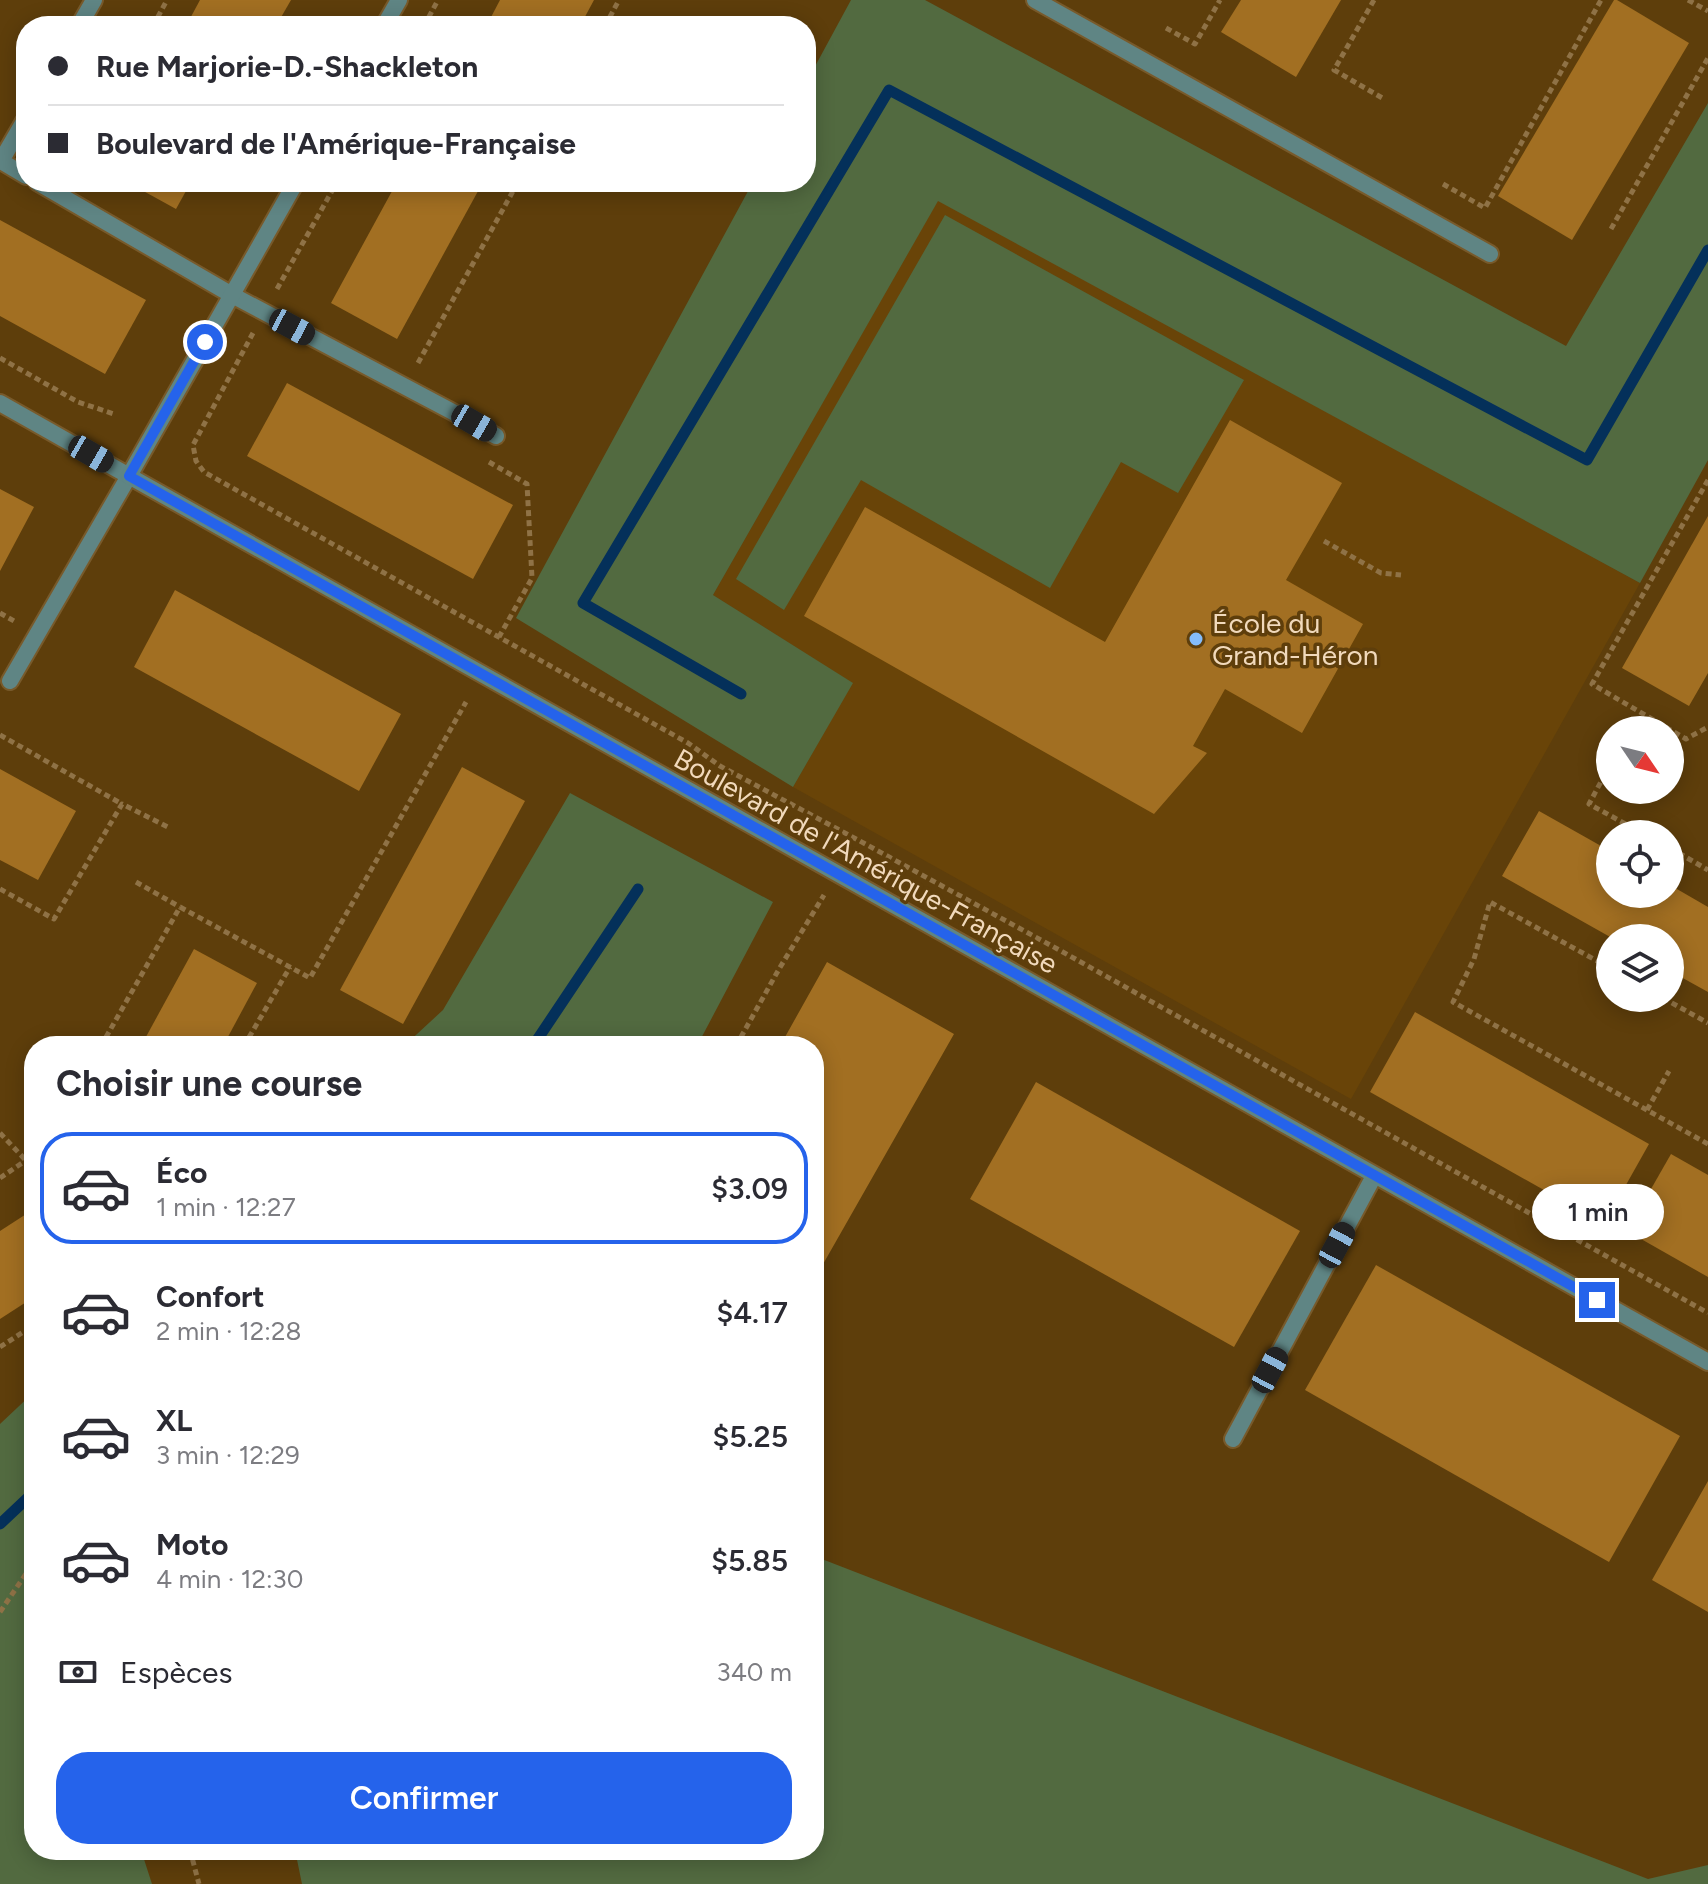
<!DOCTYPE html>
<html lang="fr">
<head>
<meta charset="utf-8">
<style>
  :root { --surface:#fff; --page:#f2f2f3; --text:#2b2b33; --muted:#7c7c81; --line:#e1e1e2; --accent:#2563eb }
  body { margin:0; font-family:Figtree,sans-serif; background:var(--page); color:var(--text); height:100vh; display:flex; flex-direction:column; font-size:30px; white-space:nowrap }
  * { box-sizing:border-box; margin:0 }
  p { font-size:26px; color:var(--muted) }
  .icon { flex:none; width:44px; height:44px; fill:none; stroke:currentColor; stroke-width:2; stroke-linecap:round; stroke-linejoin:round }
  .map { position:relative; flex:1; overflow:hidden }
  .drawer { position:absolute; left:24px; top:1036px; width:800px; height:824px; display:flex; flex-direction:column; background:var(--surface); border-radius:32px; box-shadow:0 4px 20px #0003 }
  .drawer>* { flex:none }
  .guide { position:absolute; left:16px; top:16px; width:800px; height:176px; border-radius:32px; box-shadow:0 4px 20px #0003; display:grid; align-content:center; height:176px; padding:0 32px; background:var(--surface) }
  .needle { width:52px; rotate:125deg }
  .buttons { position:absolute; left:1596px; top:716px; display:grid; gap:16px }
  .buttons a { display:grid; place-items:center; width:88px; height:88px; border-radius:50%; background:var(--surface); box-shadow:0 4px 20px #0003; font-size:40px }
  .end { position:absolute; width:36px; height:36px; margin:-18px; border:10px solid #2563eb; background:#fff; box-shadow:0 0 0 4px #fff }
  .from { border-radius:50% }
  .bubble { position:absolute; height:56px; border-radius:28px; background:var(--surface); box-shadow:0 4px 20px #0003; font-size:26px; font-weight:600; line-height:56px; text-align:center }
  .car { position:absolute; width:24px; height:48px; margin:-24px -12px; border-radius:10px; box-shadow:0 0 6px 2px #0007; background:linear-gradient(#222 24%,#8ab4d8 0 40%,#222 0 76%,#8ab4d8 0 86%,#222 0) }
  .guide b { display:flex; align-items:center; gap:28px; height:76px; font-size:30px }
  .guide b+b { border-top:2px solid var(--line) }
  .guide i { width:20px; height:20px; background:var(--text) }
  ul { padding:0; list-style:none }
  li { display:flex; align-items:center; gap:24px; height:112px; margin:0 16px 12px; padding:0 16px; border:4px solid transparent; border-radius:32px }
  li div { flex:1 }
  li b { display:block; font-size:30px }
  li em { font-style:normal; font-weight:600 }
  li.active { border-color:var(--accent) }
  li>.icon { width:72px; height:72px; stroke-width:1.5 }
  h2 { padding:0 32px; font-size:36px; line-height:96px }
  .pay { display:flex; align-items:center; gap:20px; height:88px; padding:0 32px; font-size:30px }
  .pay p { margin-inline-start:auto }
  .primary-button { display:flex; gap:16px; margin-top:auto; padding:16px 32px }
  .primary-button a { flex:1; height:92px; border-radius:32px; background:var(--accent); color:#fff; font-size:32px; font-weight:600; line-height:92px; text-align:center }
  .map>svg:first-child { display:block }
  .built { fill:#694408 }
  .green { fill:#526a40 }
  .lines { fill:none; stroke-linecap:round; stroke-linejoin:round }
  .stream { stroke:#04305a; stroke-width:11 }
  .building { fill:#a26f22 }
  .service-casing { stroke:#785a2b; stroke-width:20 }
  .minor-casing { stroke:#785a2b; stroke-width:20 }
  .tertiary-casing { stroke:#785a2b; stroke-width:20 }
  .path { stroke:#8f7246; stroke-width:5; stroke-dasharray:6 4; stroke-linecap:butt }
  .service { stroke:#5f8584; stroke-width:16 }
  .minor { stroke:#5f8584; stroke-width:16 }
  .tertiary { stroke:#5f8584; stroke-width:16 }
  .route { stroke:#2563eb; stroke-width:10 }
  .poi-dot { fill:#84bcfb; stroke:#5e3e0b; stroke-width:3 }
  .labels { text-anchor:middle; stroke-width:7; stroke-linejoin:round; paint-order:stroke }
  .poi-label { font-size:28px; fill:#f1d9bb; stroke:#5e3e0b; text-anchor:start }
  .street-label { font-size:28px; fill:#f1d9bb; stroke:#5e3e0b }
</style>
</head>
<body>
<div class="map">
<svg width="1708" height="1884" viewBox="0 0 1708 1884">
  <rect width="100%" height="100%" fill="#5e3e0b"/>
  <polygon class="built" points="938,200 1640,583 1351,1099 793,787 852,683 713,595"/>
  <g class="green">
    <polygon points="851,0 925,0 1566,346 1708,103 1708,460 1640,583 938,201 713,595 853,683 793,787 516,618 753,182 806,182 806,83"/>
    <polygon points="945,215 1244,380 1178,493 1121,462 1050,588 861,480 784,610 736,579"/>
    <polygon points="570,793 773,902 697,1046 404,1046 443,1010"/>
    <polygon points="34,1392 34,1850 141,1850 152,1884 0,1884 0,1424"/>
    <polygon points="814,1556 1648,1879 1708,1865 1708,1884 302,1884 295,1850 814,1850"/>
  </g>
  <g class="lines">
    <g class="stream">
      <polyline points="741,694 583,603 889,90 1587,460 1708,250"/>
      <polyline points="533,1046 638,889"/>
      <polyline points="0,1524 34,1492"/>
    </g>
  </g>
  <g class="building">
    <polygon points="200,0 291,0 276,26 186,26"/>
    <polygon points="500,0 594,0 580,26 499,26 489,21"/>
    <polygon points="1241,0 1341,0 1296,77 1221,32"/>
    <polygon points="1614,0 1617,0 1689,43 1572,240 1498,196"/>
    <polygon points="127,182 191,182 176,209"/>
    <polygon points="397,182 483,182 397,339 331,303"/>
    <polygon points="0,220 146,300 105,374 0,316"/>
    <polygon points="287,383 513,505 473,579 247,456"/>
    <polygon points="1230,420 1342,483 1286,580 1363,624 1302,733 1225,689 1193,746 1207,753 1154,814 804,616 865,507 1105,642"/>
    <polygon points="0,489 34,507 0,571"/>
    <polygon points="1708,516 1708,673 1689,706 1622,668"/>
    <polygon points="175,590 401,714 359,791 134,667"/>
    <polygon points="462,767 525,801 403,1024 340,990"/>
    <polygon points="0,769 76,811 38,880 0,860"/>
    <polygon points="1539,811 1610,851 1610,894 1670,894 1670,885 1708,907 1708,992 1670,971 1670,938 1612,938 1502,876"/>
    <polygon points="194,949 257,983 223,1046 141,1046"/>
    <polygon points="827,962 954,1034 814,1280 814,1046 780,1046"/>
    <polygon points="1415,1012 1649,1144 1604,1224 1370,1092"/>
    <polygon points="1036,1082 1300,1231 1234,1347 970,1199"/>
    <polygon points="1671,1154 1708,1175 1708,1277 1627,1231"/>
    <polygon points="34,1209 34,1297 0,1319 0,1231"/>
    <polygon points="1376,1265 1680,1436 1609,1562 1305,1390"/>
    <polygon points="1708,1481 1708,1612 1652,1580"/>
  </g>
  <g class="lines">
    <defs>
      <g id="service">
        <polyline points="1035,0 1490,254"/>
        <polyline points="79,26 94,0"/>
        <polyline points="26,118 1,161 26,176"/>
        <polyline points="37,182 232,295 451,411 496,436"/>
        <polyline points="10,681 129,476"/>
        <polyline points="1233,1439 1374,1176"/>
      </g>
      <g id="minor">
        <polyline points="384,26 399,0"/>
        <polyline points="0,403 129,476 296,182"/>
      </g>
      <polyline id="tertiary" points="129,476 1708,1362"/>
    </defs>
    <use href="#service" class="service-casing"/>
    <use href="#minor" class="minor-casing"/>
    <use href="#tertiary" class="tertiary-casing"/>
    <g class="path">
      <polyline points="1374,0 1334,70 1384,99"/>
      <polyline points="1688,0 1708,11"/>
      <polyline points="153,26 167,0"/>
      <polyline points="424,26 438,0"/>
      <polyline points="605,26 619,0"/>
      <polyline points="1166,28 1195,44 1220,0"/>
      <polyline points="1443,184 1485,208 1601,0"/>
      <polyline points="1611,229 1708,58"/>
      <polyline points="277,289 337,182"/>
      <polyline points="253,333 193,445 196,461 204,472 688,743 720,766 858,840 1061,951 1708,1313"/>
      <polyline points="0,358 78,402 114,414"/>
      <polyline points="418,363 518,182"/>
      <polyline points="489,462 527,484 532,578 499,637"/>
      <polyline points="1708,480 1592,684 1686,739 1708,727"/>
      <polyline points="1324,541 1381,573 1401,575"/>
      <polyline points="0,613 14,621"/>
      <polyline points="0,735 122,804"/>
      <polyline points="1610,765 1589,804 1644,834"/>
      <polyline points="1670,848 1708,870"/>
      <polyline points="136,882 180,907"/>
      <polyline points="0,889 54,919 122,804 168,827"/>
      <polyline points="1610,968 1490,902 1474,959 1453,1002 1708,1144"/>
      <polyline points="1663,998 1708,1023"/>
      <polyline points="101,1046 180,907 310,978 466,702"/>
      <polyline points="244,1046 290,967"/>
      <polyline points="736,1046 779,969 824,895"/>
      <polyline points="1647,1110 1669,1071"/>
      <polyline points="0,1133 34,1169"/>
      <polyline points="0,1178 34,1155"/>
      <polyline points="0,1347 34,1325"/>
      <polyline points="0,1612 34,1562"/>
      <polyline points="190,1850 199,1884"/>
    </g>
    <use href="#service" class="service"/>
    <use href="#minor" class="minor"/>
    <use href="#tertiary" class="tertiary"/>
  </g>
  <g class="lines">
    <polyline class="route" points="205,342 129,476 1597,1300"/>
  </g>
  <circle class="poi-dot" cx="1196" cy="639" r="8"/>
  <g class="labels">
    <g class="poi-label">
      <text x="1212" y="633">École du<tspan x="1212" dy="32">Grand-Héron</tspan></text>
    </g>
    <g class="street-label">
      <text transform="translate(866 861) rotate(29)" y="10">Boulevard de l'Amérique-Française</text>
    </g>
  </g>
</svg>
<div class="buttons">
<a><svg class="needle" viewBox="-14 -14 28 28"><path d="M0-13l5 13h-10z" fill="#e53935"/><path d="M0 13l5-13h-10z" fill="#7c7c81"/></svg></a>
<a><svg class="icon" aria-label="locate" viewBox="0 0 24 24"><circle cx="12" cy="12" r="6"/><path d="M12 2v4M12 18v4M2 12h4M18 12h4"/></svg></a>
<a><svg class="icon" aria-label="layers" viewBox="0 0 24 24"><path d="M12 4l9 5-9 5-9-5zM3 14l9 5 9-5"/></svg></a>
</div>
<i class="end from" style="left:205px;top:342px"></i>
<i class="end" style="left:1597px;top:1300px"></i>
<div class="bubble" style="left:1532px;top:1184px;width:132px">1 min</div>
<i class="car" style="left:292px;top:327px;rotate:118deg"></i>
<i class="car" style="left:474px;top:423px;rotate:120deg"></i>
<i class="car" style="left:91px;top:454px;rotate:120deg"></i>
<i class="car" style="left:1337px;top:1245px;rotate:28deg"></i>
<i class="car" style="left:1270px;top:1370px;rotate:28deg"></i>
<div class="guide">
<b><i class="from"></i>Rue Marjorie-D.-Shackleton</b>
<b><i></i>Boulevard de l'Amérique-Française</b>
</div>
<section class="drawer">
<h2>Choisir une course</h2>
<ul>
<li class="active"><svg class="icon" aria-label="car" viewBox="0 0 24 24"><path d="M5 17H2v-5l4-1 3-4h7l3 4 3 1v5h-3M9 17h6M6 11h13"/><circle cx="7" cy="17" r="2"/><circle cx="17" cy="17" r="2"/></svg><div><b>Éco</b><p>1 min · 12:27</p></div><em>$3.09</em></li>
<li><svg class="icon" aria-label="car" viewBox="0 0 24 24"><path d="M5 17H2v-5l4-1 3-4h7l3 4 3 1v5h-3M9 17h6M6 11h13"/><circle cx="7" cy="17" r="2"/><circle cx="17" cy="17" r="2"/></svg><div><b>Confort</b><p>2 min · 12:28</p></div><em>$4.17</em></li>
<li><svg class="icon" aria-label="car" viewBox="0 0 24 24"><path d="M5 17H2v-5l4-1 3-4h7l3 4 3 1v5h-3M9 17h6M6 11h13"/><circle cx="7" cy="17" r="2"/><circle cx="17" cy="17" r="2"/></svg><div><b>XL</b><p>3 min · 12:29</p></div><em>$5.25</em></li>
<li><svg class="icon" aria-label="car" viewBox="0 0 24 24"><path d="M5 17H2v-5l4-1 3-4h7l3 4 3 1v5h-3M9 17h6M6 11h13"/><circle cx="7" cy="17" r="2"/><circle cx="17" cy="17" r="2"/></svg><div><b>Moto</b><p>4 min · 12:30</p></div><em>$5.85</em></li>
</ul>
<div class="pay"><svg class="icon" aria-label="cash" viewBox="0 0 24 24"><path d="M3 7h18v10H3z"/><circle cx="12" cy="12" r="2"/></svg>Espèces<p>340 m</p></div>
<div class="primary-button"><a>Confirmer</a></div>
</section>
</div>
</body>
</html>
